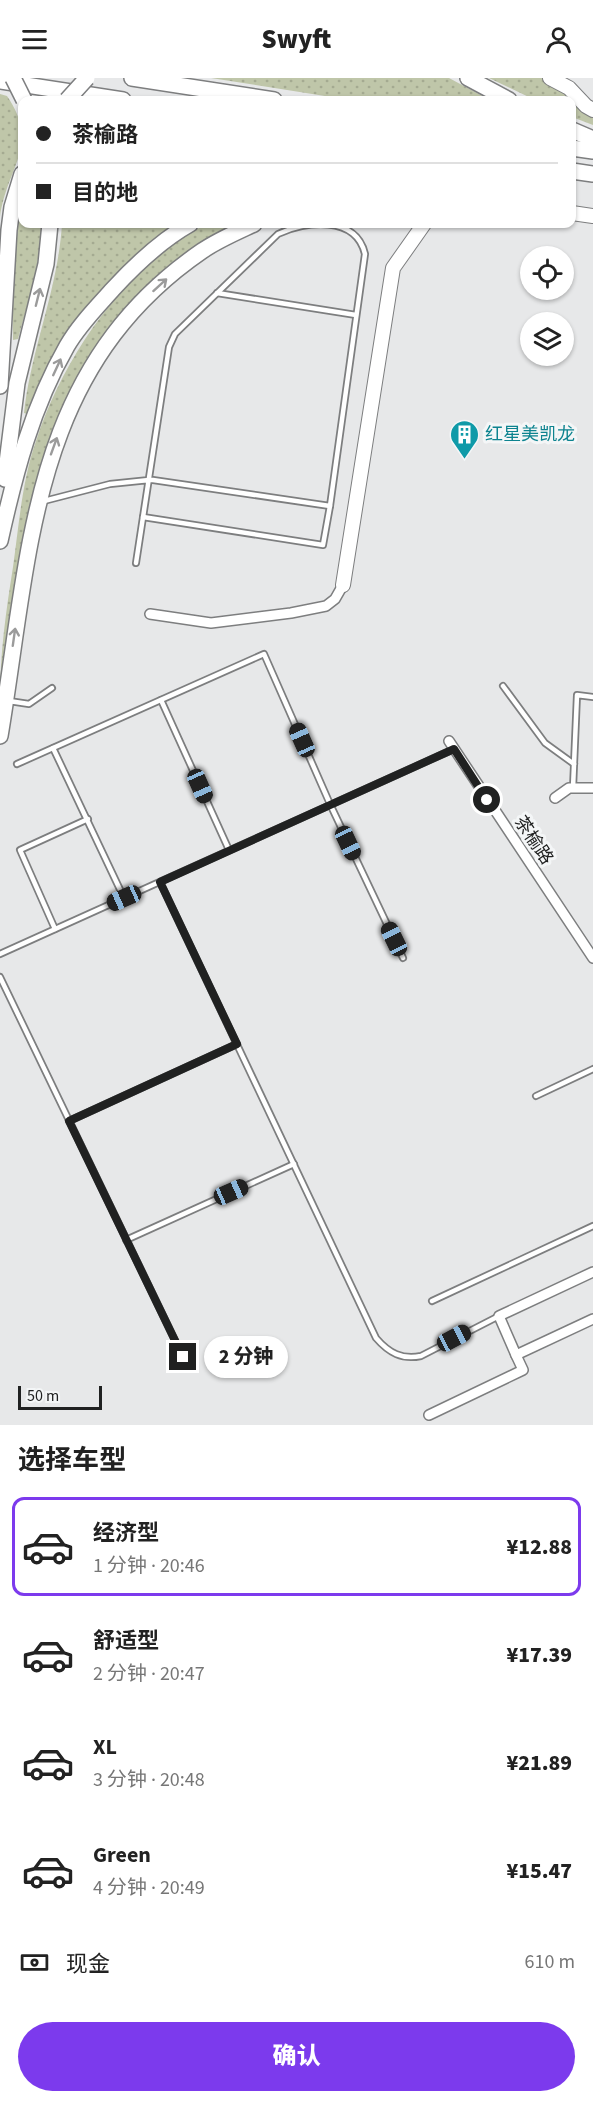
<!DOCTYPE html>
<html lang="zh">
<head>
<meta charset="utf-8">
<style>
  :root { --surface:#fff; --page:#f6f6f6; --text:#222; --muted:#767676; --line:#e0e0e0; --accent:#7c3aed }
  body { margin:0; font-family:"Source Sans 3","Noto Sans SC",sans-serif; background:var(--page); color:var(--text); height:100vh; display:flex; flex-direction:column; font-size:22px; white-space:nowrap }
  * { box-sizing:border-box; margin:0 }
  p { font-size:20px; color:var(--muted) }
  .icon { flex:none; width:33px; height:33px; fill:none; stroke:currentColor; stroke-width:2; stroke-linecap:round; stroke-linejoin:round }
  .map { position:relative; height:1347px; overflow:hidden }
  .drawer { display:flex; flex-direction:column; background:var(--surface); flex:1 }
  .drawer>* { flex:none }
  .hud { position:absolute; left:18px; top:18px; width:558px; height:132px; border-radius:12px; box-shadow:0 2px 4px #0004; display:grid; align-content:center; height:132px; padding:0 18px; background:var(--surface) }
  .controls { position:absolute; left:520px; top:168px; display:grid; gap:12px }
  .controls a { display:grid; place-items:center; width:54px; height:54px; border-radius:50%; background:var(--surface); box-shadow:0 2px 4px #0004; font-size:30px }
  .scale { position:absolute; left:18px; bottom:15px; width:84px; box-sizing:border-box; padding-left:6px; border:3px solid #202121; border-top:0; font-size:16px; line-height:21px; white-space:nowrap; color:#202121; -webkit-text-stroke:4px #f4f6f7; paint-order:stroke }
  .end { position:absolute; width:27px; height:27px; margin:-14px; border:8px solid #202121; background:#fff; box-shadow:0 0 0 3px #fff }
  .from { border-radius:50% }
  .bubble { position:absolute; height:42px; border-radius:21px; background:var(--surface); box-shadow:0 2px 4px #0004; font-size:20px; font-weight:800; line-height:42px; text-align:center }
  .car { position:absolute; width:18px; height:36px; margin:-18px -9px; border-radius:8px; box-shadow:0 0 4px 2px #0007; background:linear-gradient(#222 24%,#8ab4d8 0 40%,#222 0 76%,#8ab4d8 0 86%,#222 0) }
  .hud b { display:flex; align-items:center; gap:21px; height:57px; font-size:22px }
  .hud b+b { border-top:2px solid var(--line) }
  .hud i { width:15px; height:15px; background:var(--text) }
  ul { padding:0; list-style:none }
  li { display:flex; align-items:center; gap:18px; height:99px; margin:0 12px 9px; padding:0 6px; border:3px solid transparent; border-radius:12px }
  li div { flex:1 }
  li b { display:block; font-size:22px }
  li em { font-style:normal; font-weight:800 }
  li.current { border-color:var(--accent) }
  li>.icon { width:54px; height:54px; stroke-width:1.5 }
  h2 { padding:0 18px; font-size:27px; line-height:72px }
  .pay { display:flex; align-items:center; gap:15px; height:66px; padding:0 18px; font-size:22px }
  .pay p { margin-inline-start:auto }
  .action { display:flex; gap:12px; margin-top:auto; padding:12px 18px }
  .action a { flex:1; height:69px; border-radius:36px; background:var(--accent); color:#fff; font-size:24px; font-weight:800; line-height:69px; text-align:center }
  header { display:flex; justify-content:space-between; align-items:center; height:78px; padding:0 18px; background:var(--surface); font-size:27px; font-weight:800 }
  .map>svg:first-child { display:block }
  .grass { fill:url(#grass-dots) }
  .lines { fill:none; stroke-linecap:round; stroke-linejoin:round }
  .lane-casing { stroke:#7d7e7f; stroke-width:8 }
  .street-casing { stroke:#7d7e7f; stroke-width:12 }
  .secondary-casing { stroke:#7d7e7f; stroke-width:16 }
  .primary-casing { stroke:#7d7e7f; stroke-width:18 }
  .lane { stroke:#fff; stroke-width:4.5 }
  .street { stroke:#fff; stroke-width:9 }
  .secondary { stroke:#fff; stroke-width:14 }
  .primary { stroke:#fff; stroke-width:15 }
  .primary-bridge-casing { stroke:#7d7e7f; stroke-width:18; stroke-linecap:butt }
  .primary-bridge { stroke:#fff; stroke-width:15 }
  .oneway { stroke:#9b9b9b }
  .route { stroke:#202121; stroke-width:8 }
  .labels { text-anchor:middle; stroke-width:6; stroke-linejoin:round; paint-order:stroke }
  .culture-label { font-size:18px; fill:#0d838f; stroke:#f4f6f7; text-anchor:start }
  .street-label { font-size:18px; fill:#202121; stroke:#f4f6f7 }
</style>
</head>
<body>
<header><svg class="icon" aria-label="menu" viewBox="0 0 24 24"><path d="M4 6h16M4 12h16M4 18h16"/></svg>Swyft<svg class="icon" aria-label="person" viewBox="0 0 24 24"><circle cx="12" cy="8" r="4"/><path d="M4 21q1-7 8-7t8 7"/></svg></header>
<div class="map">
<svg width="593" height="1347" viewBox="0 0 593 1347">
  <defs>
    <pattern id="grass-dots" width="8" height="8" patternUnits="userSpaceOnUse" patternTransform="scale(1.5)"><rect width="8" height="8" fill="#bfc6a9"/><path d="M2 2h.1M6 6h.1" fill="none" stroke="#a4aa91" stroke-width="1.8" stroke-linecap="round"/></pattern>
  </defs>
  <rect width="100%" height="100%" fill="#e7e8e9"/>
  <g class="grass">
    <polygon points="211,0 449,0 490,22 350,22"/>
    <polygon points="489,0 550,0 593,32 593,47 572,39 572,22 535,22"/>
    <path d="M0,16l7,2c34,50 0,70 -7,121z"/>
    <path d="M22,129v17h19c0,38 -13,78 -23,115l-5,1c-1,-44 -1,-90 9,-133z"/>
    <path d="M62,146h115l-75,67 -73,124 -5,-2c7,-64 34,-124 38,-189z"/>
    <path d="M206,146h35l-55,32 -103,115 -27,50 -17,51 -17,84 -22,142c0,-45 6,-87 13,-131 6,-42 9,-86 23,-126 28,-86 89,-174 170,-217z"/>
  </g>
  <g class="lines">
    <defs>
      <g id="lane">
        <polyline points="217,215 356,237"/>
        <path d="M44,423l66,-17 39,-4h4l177,26 35,-252c-9,-39 -60,-33 -87,-20l-103,100 -6,13 -33,216"/>
        <polyline points="143,439 323,467 330,428"/>
        <polyline points="503,608 545,665 574,686"/>
        <polyline points="161,622 229,772"/>
        <polyline points="9,623 29,626 52,610"/>
        <polyline points="53,670 124,820"/>
        <polyline points="17,686 264,576 330,726 403,880"/>
        <polyline points="573,710 577,617 593,619"/>
        <path d="M160,804l216,456c13,15 26,22 45,18l78,-40"/>
        <polyline points="55,851 20,772 88,741"/>
        <polyline points="0,876 454,671"/>
        <polyline points="0,899 183,1279"/>
        <polyline points="536,1018 593,991"/>
        <polyline points="69,1043 237,966"/>
        <polyline points="126,1162 294,1086"/>
        <polyline points="432,1223 593,1148"/>
      </g>
      <g id="street">
        <polyline points="150,536 211,545 291,535 326,528 335,521 343,507"/>
        <polyline points="449,663 593,880"/>
        <polyline points="555,720 569,710 593,710"/>
        <polyline points="593,1194 499,1238 516,1277 593,1241"/>
        <polyline points="429,1337 523,1292 516,1277"/>
      </g>
      <g id="secondary">
        <polyline points="550,0 569,10 586,28 593,32"/>
        <polyline points="572,135 593,138"/>
        <polyline points="343,507 393,190 424,146"/>
      </g>
      <g id="primary">
        <polyline points="132,0 274,22"/>
        <polyline points="468,0 509,22"/>
        <polyline points="0,3 123,22"/>
        <polyline points="572,52 593,61"/>
        <polyline points="572,70 593,73"/>
        <polyline points="572,93 593,96"/>
        <polyline points="0,308 9,152 12,129 22,96"/>
        <polyline points="5,401 17,305 46,186 50,146"/>
        <path d="M0,463c15,-68 32,-134 67,-195 12,-21 30,-39 46,-57 23,-25 47,-48 77,-65"/>
        <path d="M0,658c31,-185 30,-367 202,-485 16,-11 35,-19 52,-27"/>
      </g>
    </defs>
    <use href="#lane" class="lane-casing"/>
    <use href="#street" class="street-casing"/>
    <use href="#secondary" class="secondary-casing"/>
    <use href="#primary" class="primary-casing"/>
    <use href="#lane" class="lane"/>
    <use href="#street" class="street"/>
    <use href="#secondary" class="secondary"/>
    <use href="#primary" class="primary"/>
    <defs>
      <g id="primary-bridge">
        <polyline points="13,0 24,22"/>
        <polyline points="67,22 87,0"/>
      </g>
    </defs>
    <use href="#primary-bridge" class="primary-bridge-casing"/>
    <use href="#primary-bridge" class="primary-bridge"/>
  </g>
  <defs><path id="oneway-shaft" d="M-6 0H5M1.5-3L5.5 0L1.5 3" fill="none" stroke-width="1.6" stroke-linecap="round" stroke-linejoin="round" transform="scale(1.5)"/></defs>
  <g class="oneway">
    <use href="#oneway-shaft" transform="translate(160 207) rotate(-42)"/>
    <use href="#oneway-shaft" transform="translate(38 219) rotate(-76)"/>
    <use href="#oneway-shaft" transform="translate(57 289) rotate(-65)"/>
    <use href="#oneway-shaft" transform="translate(54 368) rotate(-70)"/>
    <use href="#oneway-shaft" transform="translate(14 559) rotate(-82)"/>
  </g>
  <g class="lines">
    <polyline class="route" points="183,1279 69,1043 237,966 160,804 454,671 487,722"/>
  </g>
  <defs>
    <symbol id="building-pin" viewBox="-11 -11 22 30"><path d="M0 17L-7.5 6A9.5 9.5 0 1 1 7.5 6Z" fill="#0f9aa8" stroke="#f4f6f7"/><path d="M-4-6H4V6H1V3H-1V6H-4ZM-2.5-4.3h1.7v1.8h-1.7ZM.8-4.3h1.7v1.8H.8ZM-2.5-1h1.7V.8h-1.7ZM.8-1h1.7V.8H.8Z" fill="#fff"/></symbol>
  </defs>
  <g fill-rule="evenodd">
    <use href="#building-pin" x="448" y="340" width="33" height="45"/>
  </g>
  <g class="labels">
    <g class="culture-label">
      <text x="485" y="362">红星美凯龙</text>
    </g>
    <g class="street-label">
      <text transform="translate(534 762) rotate(56)" y="6">茶榆路</text>
    </g>
  </g>
</svg>
<div class="controls">
<a><svg class="icon" aria-label="locate" viewBox="0 0 24 24"><circle cx="12" cy="12" r="6"/><path d="M12 2v4M12 18v4M2 12h4M18 12h4"/></svg></a>
<a><svg class="icon" aria-label="layers" viewBox="0 0 24 24"><path d="M12 4l9 5-9 5-9-5zM3 14l9 5 9-5"/></svg></a>
</div>
<div class="scale">50 m</div>
<i class="end from" style="left:487px;top:722px"></i>
<i class="end" style="left:183px;top:1279px"></i>
<div class="bubble" style="left:204px;top:1258px;width:84px">2 分钟</div>
<i class="car" style="left:302px;top:662px;rotate:336deg"></i>
<i class="car" style="left:200px;top:708px;rotate:156deg"></i>
<i class="car" style="left:348px;top:765px;rotate:155deg"></i>
<i class="car" style="left:124px;top:820px;rotate:246deg"></i>
<i class="car" style="left:394px;top:861px;rotate:334deg"></i>
<i class="car" style="left:231px;top:1114px;rotate:66deg"></i>
<i class="car" style="left:454px;top:1260px;rotate:62deg"></i>
<div class="hud">
<b><i class="from"></i>茶榆路</b>
<b><i></i>目的地</b>
</div>
</div>
<section class="drawer">
<h2>选择车型</h2>
<ul>
<li class="current"><svg class="icon" aria-label="car" viewBox="0 0 24 24"><path d="M5 17H2v-5l4-1 3-4h7l3 4 3 1v5h-3M9 17h6M6 11h13"/><circle cx="7" cy="17" r="2"/><circle cx="17" cy="17" r="2"/></svg><div><b>经济型</b><p>1 分钟 · 20:46</p></div><em>¥12.88</em></li>
<li><svg class="icon" aria-label="car" viewBox="0 0 24 24"><path d="M5 17H2v-5l4-1 3-4h7l3 4 3 1v5h-3M9 17h6M6 11h13"/><circle cx="7" cy="17" r="2"/><circle cx="17" cy="17" r="2"/></svg><div><b>舒适型</b><p>2 分钟 · 20:47</p></div><em>¥17.39</em></li>
<li><svg class="icon" aria-label="car" viewBox="0 0 24 24"><path d="M5 17H2v-5l4-1 3-4h7l3 4 3 1v5h-3M9 17h6M6 11h13"/><circle cx="7" cy="17" r="2"/><circle cx="17" cy="17" r="2"/></svg><div><b>XL</b><p>3 分钟 · 20:48</p></div><em>¥21.89</em></li>
<li><svg class="icon" aria-label="car" viewBox="0 0 24 24"><path d="M5 17H2v-5l4-1 3-4h7l3 4 3 1v5h-3M9 17h6M6 11h13"/><circle cx="7" cy="17" r="2"/><circle cx="17" cy="17" r="2"/></svg><div><b>Green</b><p>4 分钟 · 20:49</p></div><em>¥15.47</em></li>
</ul>
<div class="pay"><svg class="icon" aria-label="cash" viewBox="0 0 24 24"><path d="M3 7h18v10H3z"/><circle cx="12" cy="12" r="2"/></svg>现金<p>610 m</p></div>
<div class="action"><a>确认</a></div>
</section>
</body>
</html>
